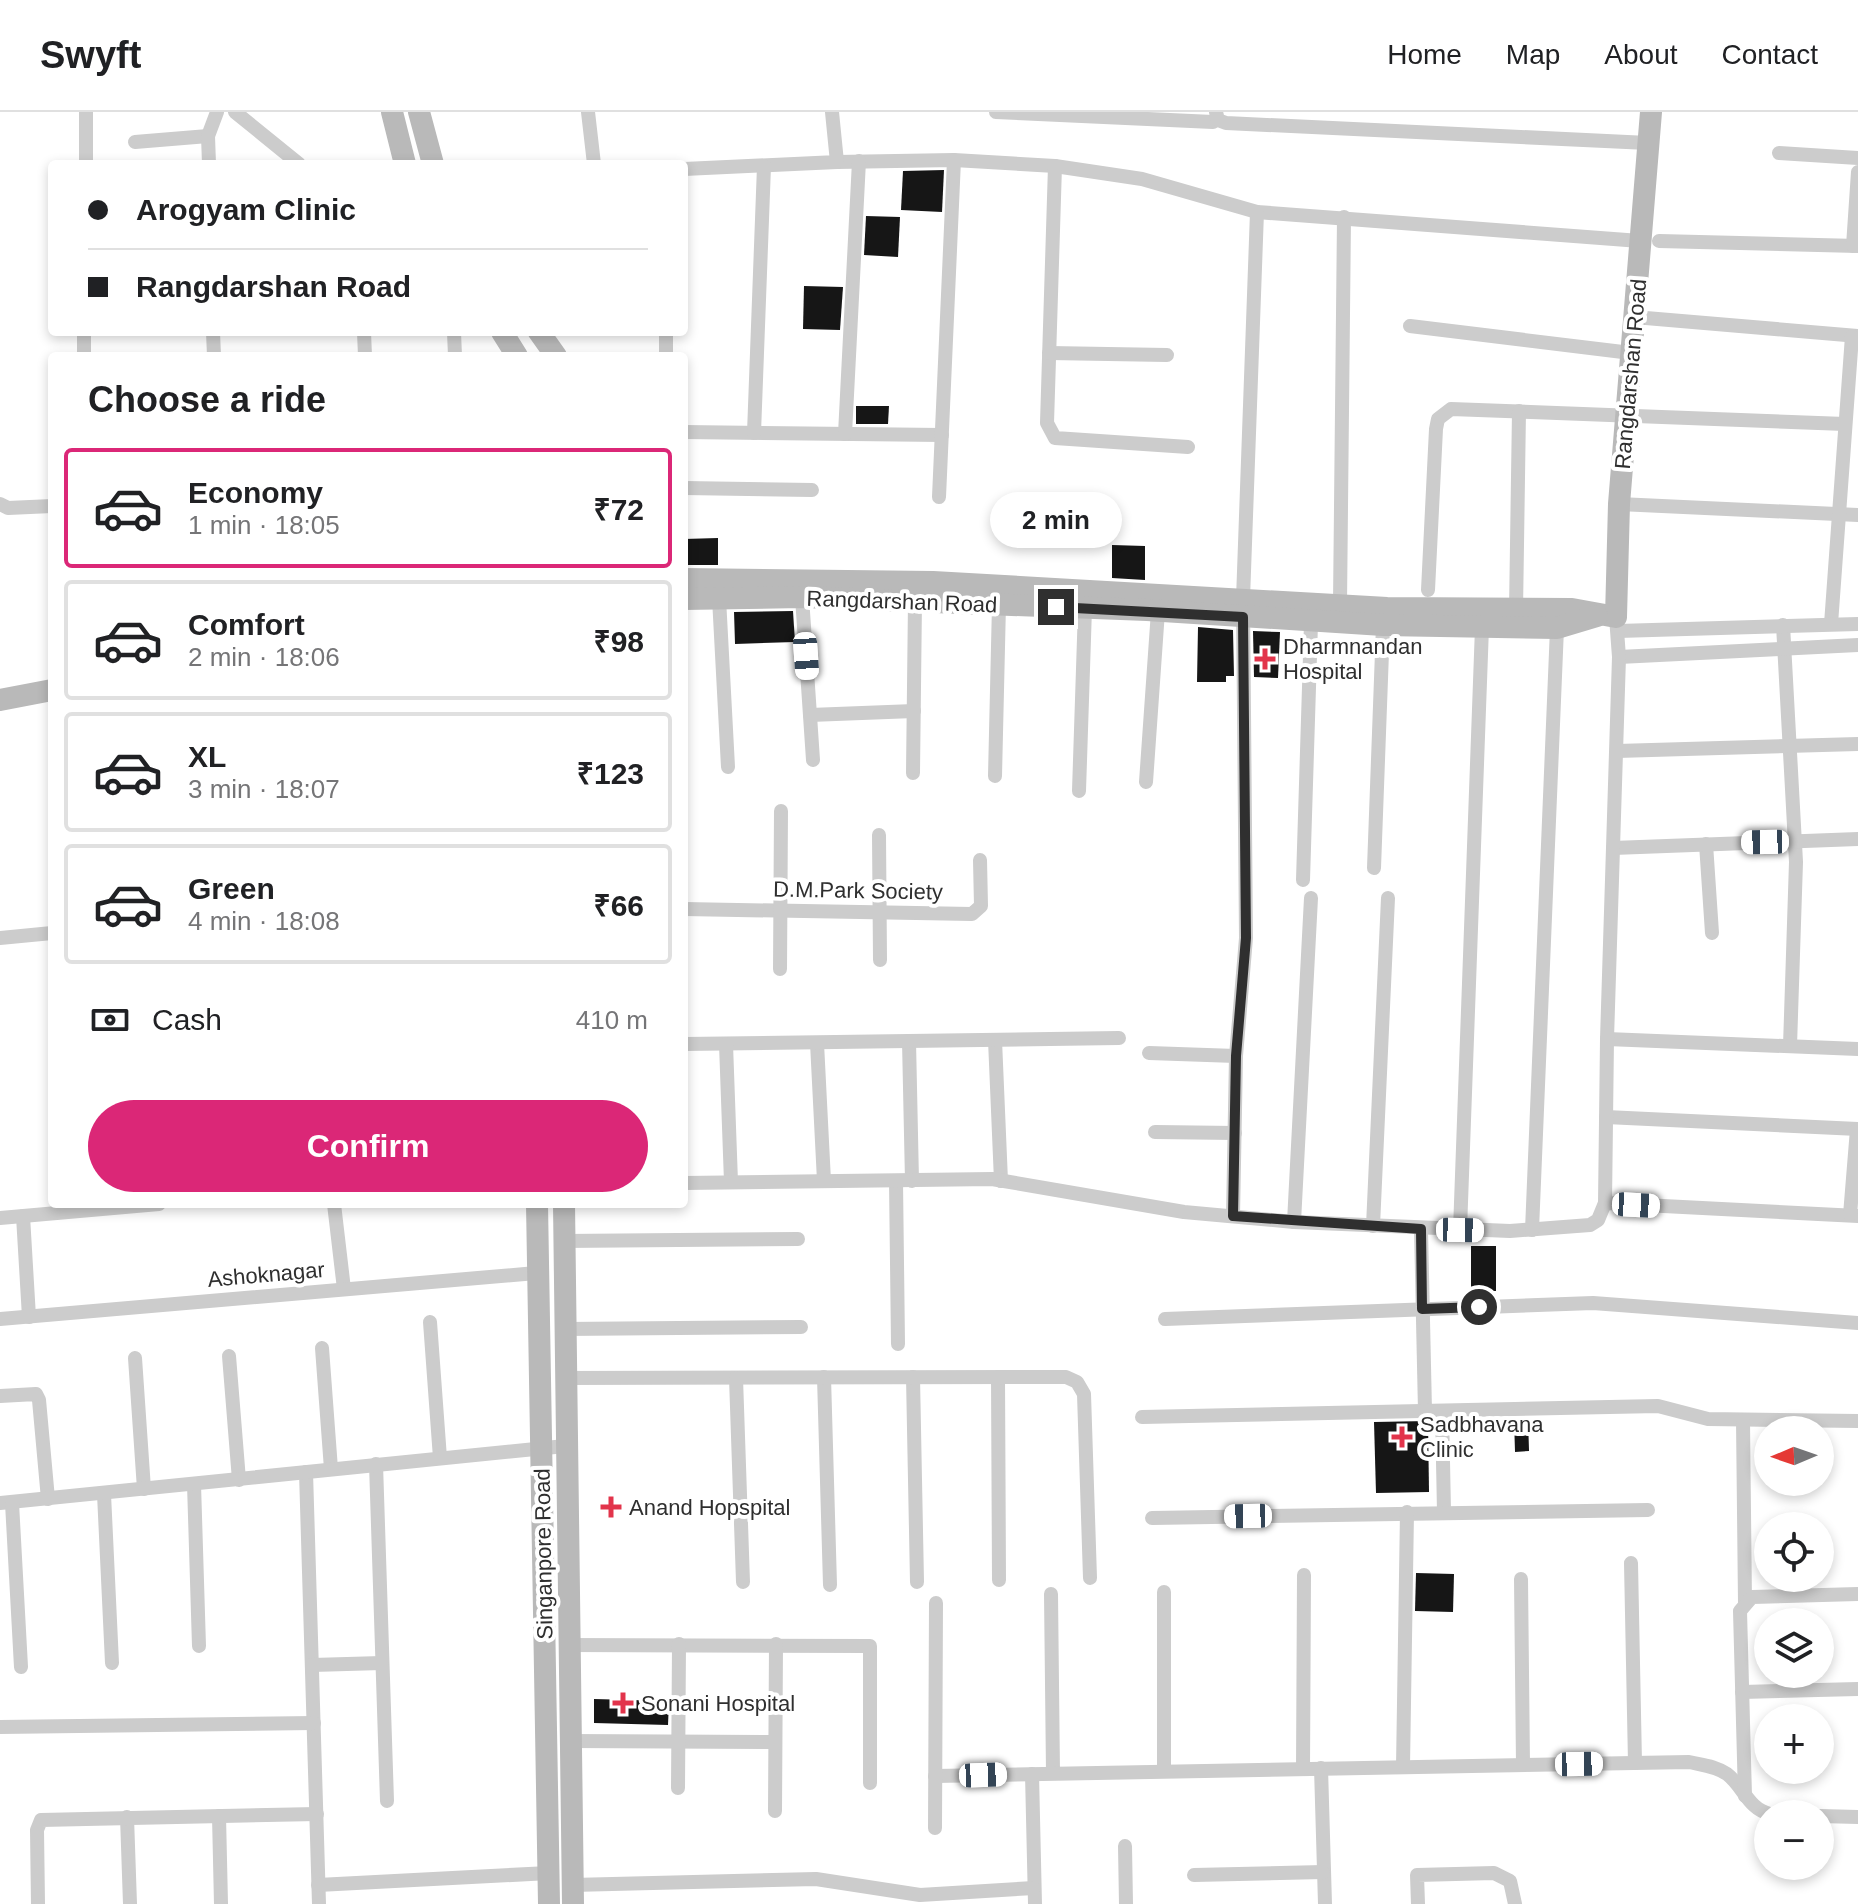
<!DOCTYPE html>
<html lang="en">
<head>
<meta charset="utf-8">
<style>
  :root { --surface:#fff; --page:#f2f2f2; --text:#202124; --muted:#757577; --line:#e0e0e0; --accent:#db2777 }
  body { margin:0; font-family:Arial,sans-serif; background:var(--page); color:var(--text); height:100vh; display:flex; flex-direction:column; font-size:30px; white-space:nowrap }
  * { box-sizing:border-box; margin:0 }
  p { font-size:26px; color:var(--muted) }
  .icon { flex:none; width:44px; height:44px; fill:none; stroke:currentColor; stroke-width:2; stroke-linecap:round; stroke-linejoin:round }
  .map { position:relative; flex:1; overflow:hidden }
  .side { position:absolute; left:48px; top:240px; width:640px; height:856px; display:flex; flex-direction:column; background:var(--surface); border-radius:8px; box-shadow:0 4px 12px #0003 }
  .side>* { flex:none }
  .banner { position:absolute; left:48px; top:48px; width:640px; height:176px; border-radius:8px; box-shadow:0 4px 12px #0003; display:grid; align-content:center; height:176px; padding:0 40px; background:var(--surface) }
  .needle { width:52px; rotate:268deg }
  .controls { position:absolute; left:1754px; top:1304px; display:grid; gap:16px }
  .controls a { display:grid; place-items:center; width:80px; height:80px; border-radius:50%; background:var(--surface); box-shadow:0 4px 12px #0003; font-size:40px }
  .end { position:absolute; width:36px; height:36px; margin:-18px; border:10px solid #2f2f2f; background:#fff; box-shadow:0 0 0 4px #fff }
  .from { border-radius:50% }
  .bubble { position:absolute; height:56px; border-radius:28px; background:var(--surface); box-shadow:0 4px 12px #0003; font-size:26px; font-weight:600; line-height:56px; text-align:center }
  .car { position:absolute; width:24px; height:48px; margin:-24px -12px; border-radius:10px; box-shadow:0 0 6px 2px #0007; background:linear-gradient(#fff 24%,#345 0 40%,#fff 0 76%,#345 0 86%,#fff 0) }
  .banner b { display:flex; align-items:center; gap:28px; height:76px; font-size:30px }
  .banner b+b { border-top:2px solid var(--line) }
  .banner i { width:20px; height:20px; background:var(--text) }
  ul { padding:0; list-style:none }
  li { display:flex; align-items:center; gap:24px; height:120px; margin:0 16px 12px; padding:0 24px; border:4px solid var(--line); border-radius:8px }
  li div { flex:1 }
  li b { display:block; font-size:30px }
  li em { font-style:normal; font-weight:600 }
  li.selected { border-color:var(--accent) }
  li>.icon { width:72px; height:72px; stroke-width:1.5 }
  h2 { padding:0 40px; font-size:36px; line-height:96px }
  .pay { display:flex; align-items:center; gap:20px; height:88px; padding:0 40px; font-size:30px }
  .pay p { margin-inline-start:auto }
  .primary-button { display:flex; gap:16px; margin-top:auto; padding:16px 40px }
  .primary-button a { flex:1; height:92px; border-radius:48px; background:var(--accent); color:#fff; font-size:32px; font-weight:600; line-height:92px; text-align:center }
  header { display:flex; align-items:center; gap:48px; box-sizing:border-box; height:112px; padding:0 40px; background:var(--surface); border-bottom:2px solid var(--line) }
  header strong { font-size:38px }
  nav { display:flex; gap:44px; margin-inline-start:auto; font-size:28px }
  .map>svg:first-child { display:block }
  .building { fill:#161616 }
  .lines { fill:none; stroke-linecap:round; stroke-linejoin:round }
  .street { stroke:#ccc; stroke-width:14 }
  .secondary { stroke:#b9b9b9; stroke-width:22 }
  .route { stroke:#2f2f2f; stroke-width:10 }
  .poi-dot { fill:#e2344b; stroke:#fff; stroke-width:3 }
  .labels { text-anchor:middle; stroke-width:8; stroke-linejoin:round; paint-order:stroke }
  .street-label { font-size:22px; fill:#2f2f2f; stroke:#fff }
  .poi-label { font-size:22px; fill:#2f2f2f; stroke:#fff; text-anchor:start }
</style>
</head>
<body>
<header>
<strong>Swyft</strong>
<nav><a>Home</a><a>Map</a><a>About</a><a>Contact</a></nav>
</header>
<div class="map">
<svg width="1858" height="1792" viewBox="0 0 1858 1792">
  <rect width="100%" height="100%" fill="#fff"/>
  <g class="building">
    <polygon points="944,58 942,100 901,98 903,59"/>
    <polygon points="866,104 900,105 898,145 864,143"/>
    <polygon points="804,174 843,175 840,218 803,217"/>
    <polygon points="856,294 889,294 888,312 856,312"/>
    <polygon points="718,426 718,453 684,453 684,427"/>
    <polygon points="1112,433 1145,434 1145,468 1112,466"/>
    <polygon points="793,499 795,530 735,532 734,500"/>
    <polygon points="1198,515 1233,518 1234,564 1226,564 1226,570 1197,570"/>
    <polygon points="1253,519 1280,520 1278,566 1254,565"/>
    <rect x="1471" y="1134" width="25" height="45"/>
    <polygon points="1514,1307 1528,1307 1529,1339 1515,1340"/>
    <polygon points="1428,1309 1429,1380 1376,1381 1374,1310"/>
    <polygon points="1416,1461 1454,1462 1453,1500 1415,1499"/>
    <polygon points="594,1587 669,1589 668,1613 594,1611"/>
  </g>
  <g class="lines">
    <g class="street">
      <polyline points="235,0 299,52"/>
      <polyline points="588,0 594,52"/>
      <polyline points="996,0 1213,10"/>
      <polyline points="1216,0 1218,8 1226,11 1648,31"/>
      <polyline points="135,30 208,24"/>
      <polyline points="1779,41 1858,46"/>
      <polyline points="837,50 954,48 1055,54 1142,67 1257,100 1640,129"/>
      <polyline points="86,52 86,0"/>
      <polyline points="209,52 208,24 217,0"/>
      <polyline points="1055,54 1047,311 1055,326 1188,335"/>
      <polyline points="684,57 837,50 832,0"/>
      <polyline points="1659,129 1858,134"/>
      <polyline points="1853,134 1858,60"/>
      <polyline points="1634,205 1858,224"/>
      <polyline points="1410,214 1631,241"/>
      <polyline points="213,220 214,244"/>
      <polyline points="364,220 365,244"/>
      <polyline points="454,220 455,244"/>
      <polyline points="666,220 666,244"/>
      <polyline points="1049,241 1167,243"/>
      <polyline points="84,244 84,220"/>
      <polyline points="684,320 942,323"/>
      <polyline points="754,321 764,54"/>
      <polyline points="845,322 859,49"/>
      <polyline points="684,376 812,378"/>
      <polyline points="939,385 954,48"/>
      <polyline points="0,392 8,396 52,394"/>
      <polyline points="1619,392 1858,403"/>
      <polyline points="1428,478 1436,317 1438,307 1451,297 1845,312"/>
      <polyline points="802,485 813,648"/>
      <polyline points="719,486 728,655"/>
      <polyline points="1340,492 1344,105"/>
      <polyline points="1516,499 1519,299"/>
      <polyline points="1831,512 1852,224"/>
      <polyline points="1783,513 1796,750 1790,934"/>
      <polyline points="1618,519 1858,512"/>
      <polyline points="1619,545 1858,533"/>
      <polyline points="810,603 914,599"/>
      <polyline points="1617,639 1858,632"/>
      <polyline points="913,661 915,489"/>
      <polyline points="995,664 999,492"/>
      <polyline points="1146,670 1158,499"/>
      <polyline points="1079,679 1085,496"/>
      <polyline points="879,723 880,848"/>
      <polyline points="1706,732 1712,821"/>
      <polyline points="1613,736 1858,727"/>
      <polyline points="1374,756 1383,513"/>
      <polyline points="1303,768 1311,511"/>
      <polyline points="684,797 972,802 981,794 980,748"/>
      <polyline points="0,826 52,821"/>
      <polyline points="780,857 781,699"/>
      <polyline points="1607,927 1858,937"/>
      <polyline points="995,928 1001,1069"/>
      <polyline points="909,929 912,1069"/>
      <polyline points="817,931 824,1069"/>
      <polyline points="684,932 1119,926"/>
      <polyline points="726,932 731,1070"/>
      <polyline points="1149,941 1236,944"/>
      <polyline points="1606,1005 1858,1017"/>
      <polyline points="1155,1020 1235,1021"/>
      <polyline points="896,1069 898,1232"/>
      <polyline points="684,1071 992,1067 1184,1100 1294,1110 1510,1119 1590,1113 1598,1108 1605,1091 1607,927 1619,545 1616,505"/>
      <polyline points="1605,1091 1858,1104"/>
      <polyline points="334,1092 344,1177"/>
      <polyline points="1850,1103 1857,1017"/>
      <polyline points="23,1104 29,1205"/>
      <polyline points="1233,1104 1236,944 1246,826 1243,487 1257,100"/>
      <polyline points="0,1106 159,1092"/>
      <polyline points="1294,1110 1311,786"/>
      <polyline points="1373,1114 1388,786"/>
      <polyline points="1421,1117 1425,1299"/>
      <polyline points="1460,1118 1482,515"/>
      <polyline points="1532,1118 1557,516"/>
      <polyline points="563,1129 798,1127"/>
      <polyline points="0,1207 536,1161"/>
      <polyline points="1165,1207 1593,1191 1858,1211"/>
      <polyline points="430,1210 440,1346"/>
      <polyline points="564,1217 801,1215"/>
      <polyline points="322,1236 331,1357"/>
      <polyline points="229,1244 239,1368"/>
      <polyline points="135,1246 144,1377"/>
      <polyline points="824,1265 830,1473"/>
      <polyline points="913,1265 917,1470"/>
      <polyline points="998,1265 999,1468"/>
      <polyline points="564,1266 1066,1265 1077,1270 1084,1282 1090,1466"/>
      <polyline points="736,1266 743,1470"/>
      <polyline points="0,1284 36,1282 39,1288 48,1387"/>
      <polyline points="1442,1299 1444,1400"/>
      <polyline points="1142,1305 1658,1294 1708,1307 1858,1309"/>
      <polyline points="1743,1308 1745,1491"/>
      <polyline points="376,1352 387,1689"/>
      <polyline points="306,1360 319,1792"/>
      <polyline points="194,1372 199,1534"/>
      <polyline points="104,1382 112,1551"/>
      <polyline points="0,1391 565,1334"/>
      <polyline points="12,1391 21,1555"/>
      <polyline points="1152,1406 1648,1398"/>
      <polyline points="1631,1451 1635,1651"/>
      <polyline points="1521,1467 1523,1653"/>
      <polyline points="1164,1480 1164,1659"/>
      <polyline points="1051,1482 1053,1661"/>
      <polyline points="568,1533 870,1534 870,1671"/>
      <polyline points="312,1553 382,1551"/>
      <polyline points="1742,1580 1858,1577"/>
      <polyline points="0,1615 314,1611"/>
      <polyline points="569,1629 775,1630"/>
      <polyline points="1403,1655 1407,1400"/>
      <polyline points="1321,1656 1325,1792"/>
      <polyline points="1303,1657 1304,1463"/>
      <polyline points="1032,1662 1035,1792"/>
      <path d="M935,1664l754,-14c13,3 27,4 38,12 17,13 21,35 43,40"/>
      <polyline points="678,1676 679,1532"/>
      <polyline points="1745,1684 1740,1499 1752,1485 1858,1482"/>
      <polyline points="775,1699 776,1532"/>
      <polyline points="219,1704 221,1792"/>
      <polyline points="1820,1704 1858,1705"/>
      <polyline points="127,1705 130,1792"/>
      <polyline points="935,1716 936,1491"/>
      <polyline points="1125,1734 1126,1792"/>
      <polyline points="1194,1763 1323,1760"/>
      <polyline points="318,1773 549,1761"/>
      <polyline points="572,1773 816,1767 920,1783 1034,1776"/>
      <polyline points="38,1792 37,1718 41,1708 317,1702"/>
      <polyline points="1418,1792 1417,1763 1494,1761 1510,1769 1515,1792"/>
    </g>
    <g class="secondary">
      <polyline points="392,0 405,52"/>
      <polyline points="419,0 433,52"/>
      <polyline points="502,220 517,244"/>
      <polyline points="539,220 556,244"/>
      <polyline points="684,467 933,470 1387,496 1572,497 1616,505 1619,392 1651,0"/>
      <polyline points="684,487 802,485 1147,498 1383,513 1557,516 1597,504"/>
      <polyline points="0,588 52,578"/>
      <polyline points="537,1092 549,1792"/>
      <polyline points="564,1092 573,1792"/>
    </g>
  </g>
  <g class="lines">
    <polyline class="route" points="1056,495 1243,505 1246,826 1236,944 1233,1104 1421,1117 1422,1197 1479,1195"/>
  </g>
  <g class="poi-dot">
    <path d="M1261 535h8v8h8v8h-8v8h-8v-8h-8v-8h8z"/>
    <path d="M1398 1313h8v8h8v8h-8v8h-8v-8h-8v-8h8z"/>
    <path d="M607 1383h8v8h8v8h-8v8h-8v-8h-8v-8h8z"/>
    <path d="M619 1579h8v8h8v8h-8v8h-8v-8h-8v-8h8z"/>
  </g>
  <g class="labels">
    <g class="street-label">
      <text transform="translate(1630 262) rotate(-85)" y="8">Rangdarshan Road</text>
      <text transform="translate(902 489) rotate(2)" y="8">Rangdarshan Road</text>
      <text transform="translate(858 778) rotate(1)" y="8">D.M.Park Society</text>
      <text transform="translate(266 1162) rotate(-5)" y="8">Ashoknagar</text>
      <text transform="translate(543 1442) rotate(-91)" y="8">Singanpore Road</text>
    </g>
    <g class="poi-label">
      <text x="1283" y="542">Dharmnandan<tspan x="1283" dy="25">Hospital</tspan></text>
      <text x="1420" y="1320">Sadbhavana<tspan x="1420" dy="25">Clinic</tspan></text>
      <text x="629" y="1403">Anand Hopspital</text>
      <text x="641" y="1599">Sonani Hospital</text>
    </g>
  </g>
</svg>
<div class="controls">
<a><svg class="needle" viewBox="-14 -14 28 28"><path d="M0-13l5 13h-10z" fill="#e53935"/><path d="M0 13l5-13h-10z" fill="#757577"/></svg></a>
<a><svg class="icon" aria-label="locate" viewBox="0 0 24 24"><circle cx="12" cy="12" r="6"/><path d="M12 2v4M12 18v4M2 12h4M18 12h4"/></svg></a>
<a><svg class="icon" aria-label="layers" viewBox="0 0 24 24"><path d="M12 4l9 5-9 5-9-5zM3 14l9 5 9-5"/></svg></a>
<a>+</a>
<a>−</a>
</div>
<i class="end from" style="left:1479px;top:1195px"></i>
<i class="end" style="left:1056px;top:495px"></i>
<div class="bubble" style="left:990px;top:380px;width:132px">2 min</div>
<i class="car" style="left:806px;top:544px;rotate:176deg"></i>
<i class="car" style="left:1765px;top:730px;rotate:269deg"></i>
<i class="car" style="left:1636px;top:1093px;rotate:93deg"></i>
<i class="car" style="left:1460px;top:1118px;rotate:91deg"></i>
<i class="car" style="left:1248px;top:1404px;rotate:269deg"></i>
<i class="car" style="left:1579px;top:1652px;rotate:89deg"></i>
<i class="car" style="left:983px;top:1663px;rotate:88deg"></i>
<div class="banner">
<b><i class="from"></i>Arogyam Clinic</b>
<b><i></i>Rangdarshan Road</b>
</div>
<section class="side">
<h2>Choose a ride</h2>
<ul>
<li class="selected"><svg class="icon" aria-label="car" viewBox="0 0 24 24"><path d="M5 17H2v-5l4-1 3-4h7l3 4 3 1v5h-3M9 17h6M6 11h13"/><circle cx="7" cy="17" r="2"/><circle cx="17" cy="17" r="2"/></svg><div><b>Economy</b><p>1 min · 18:05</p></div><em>₹72</em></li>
<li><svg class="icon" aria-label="car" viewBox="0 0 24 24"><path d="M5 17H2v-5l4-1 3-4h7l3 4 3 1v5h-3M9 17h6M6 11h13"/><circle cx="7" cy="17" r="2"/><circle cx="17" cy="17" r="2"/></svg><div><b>Comfort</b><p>2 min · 18:06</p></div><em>₹98</em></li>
<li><svg class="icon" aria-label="car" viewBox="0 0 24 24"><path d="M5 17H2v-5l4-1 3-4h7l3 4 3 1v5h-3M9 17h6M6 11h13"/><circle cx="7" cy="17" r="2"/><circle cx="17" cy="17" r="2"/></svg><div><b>XL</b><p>3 min · 18:07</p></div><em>₹123</em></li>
<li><svg class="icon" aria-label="car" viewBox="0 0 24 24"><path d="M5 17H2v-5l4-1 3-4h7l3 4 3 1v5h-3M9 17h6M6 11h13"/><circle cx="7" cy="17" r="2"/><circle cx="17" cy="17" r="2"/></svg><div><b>Green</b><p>4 min · 18:08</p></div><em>₹66</em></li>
</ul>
<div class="pay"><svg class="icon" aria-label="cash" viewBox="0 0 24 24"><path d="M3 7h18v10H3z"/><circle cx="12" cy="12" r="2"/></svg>Cash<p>410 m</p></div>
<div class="primary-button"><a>Confirm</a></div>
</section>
</div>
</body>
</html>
